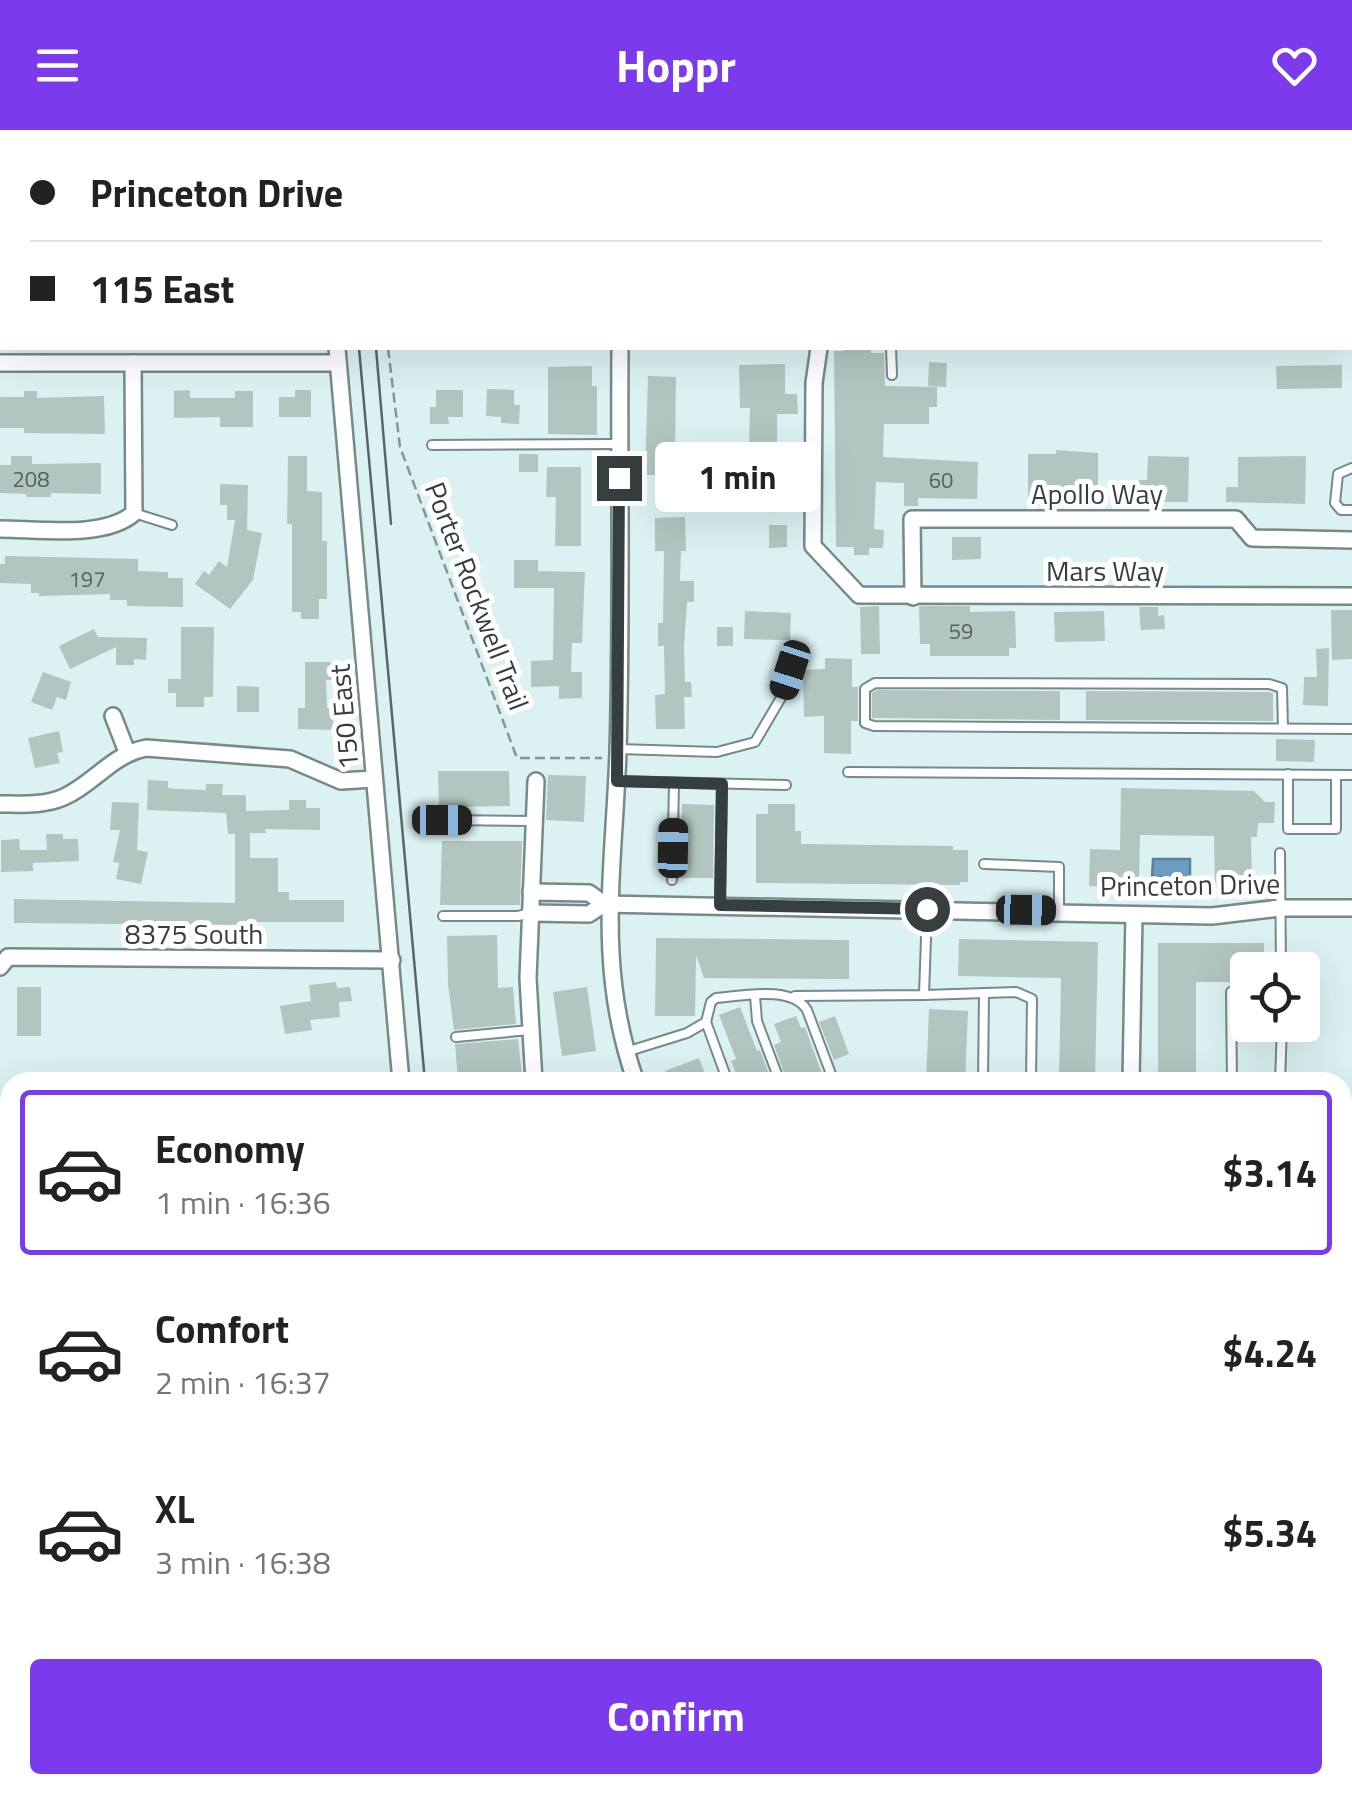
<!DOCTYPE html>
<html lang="en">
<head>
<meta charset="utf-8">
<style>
  :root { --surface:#fff; --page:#f6f6f6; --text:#222; --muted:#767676; --line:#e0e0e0; --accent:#7c3aed }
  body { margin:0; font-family:"Titillium Web",sans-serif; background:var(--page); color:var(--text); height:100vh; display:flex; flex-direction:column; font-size:38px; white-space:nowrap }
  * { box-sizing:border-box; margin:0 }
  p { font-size:32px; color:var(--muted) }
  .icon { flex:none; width:55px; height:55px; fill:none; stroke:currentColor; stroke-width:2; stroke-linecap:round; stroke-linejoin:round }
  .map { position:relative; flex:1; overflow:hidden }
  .sheet { position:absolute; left:0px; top:942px; width:1352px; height:722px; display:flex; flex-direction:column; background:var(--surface); border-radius:30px 30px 0 0; box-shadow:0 10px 40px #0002 }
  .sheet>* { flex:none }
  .hud { position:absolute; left:0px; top:0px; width:1352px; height:220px; box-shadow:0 10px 40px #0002; display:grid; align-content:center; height:220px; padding:0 30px; background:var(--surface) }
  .tools { position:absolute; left:1230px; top:822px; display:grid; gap:20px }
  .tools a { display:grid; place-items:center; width:90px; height:90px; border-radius:10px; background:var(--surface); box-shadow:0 10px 40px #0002; font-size:50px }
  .end { position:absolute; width:45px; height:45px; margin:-22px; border:12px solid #363f3f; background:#fff; box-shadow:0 0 0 5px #fff }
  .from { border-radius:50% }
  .bubble { position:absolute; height:70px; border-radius:10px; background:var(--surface); box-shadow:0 10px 40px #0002; font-size:32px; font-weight:700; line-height:70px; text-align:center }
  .car { position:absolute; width:30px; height:60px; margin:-30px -15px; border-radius:12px; box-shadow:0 0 8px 2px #0007; background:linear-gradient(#222 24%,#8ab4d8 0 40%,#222 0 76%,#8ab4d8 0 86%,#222 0) }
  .hud b { display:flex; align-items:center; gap:35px; height:95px; font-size:38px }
  .hud b+b { border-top:2px solid var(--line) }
  .hud i { width:25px; height:25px; background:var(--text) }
  ul { padding:18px 0 0; list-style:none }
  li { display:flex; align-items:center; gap:30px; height:165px; margin:0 20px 15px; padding:0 10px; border:5px solid transparent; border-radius:10px }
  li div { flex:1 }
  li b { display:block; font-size:38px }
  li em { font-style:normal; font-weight:700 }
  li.on { border-color:var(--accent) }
  li>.icon { width:90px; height:90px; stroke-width:1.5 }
  .button { display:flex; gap:20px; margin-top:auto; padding:20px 30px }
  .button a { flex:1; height:115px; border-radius:10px; background:var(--accent); color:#fff; font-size:40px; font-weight:700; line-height:115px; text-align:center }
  header { display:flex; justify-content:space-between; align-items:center; height:130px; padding:0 30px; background:var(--accent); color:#fff; font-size:45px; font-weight:700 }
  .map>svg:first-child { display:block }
  .green { fill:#b8d9c0 }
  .water { fill:#6d9cc0; stroke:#5c8099; stroke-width:2.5 }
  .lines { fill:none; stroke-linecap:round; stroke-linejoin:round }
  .canal { stroke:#6d9cc0; stroke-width:18 }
  .building { fill:#b2c6bf }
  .lane-casing { stroke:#768a8b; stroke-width:12 }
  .street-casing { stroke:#768a8b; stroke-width:20 }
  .path { stroke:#869595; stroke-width:2.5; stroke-dasharray:10 5; stroke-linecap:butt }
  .lane { stroke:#fff; stroke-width:8 }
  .street { stroke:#fff; stroke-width:15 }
  .tram { stroke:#5a6666; stroke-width:2.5 }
  .route { stroke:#363f3f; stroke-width:12 }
  .labels { text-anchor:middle; stroke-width:10; stroke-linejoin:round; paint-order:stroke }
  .number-label { font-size:22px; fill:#55615f }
  .street-label { font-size:28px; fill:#363f3f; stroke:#fff }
</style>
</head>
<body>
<header><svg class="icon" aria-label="menu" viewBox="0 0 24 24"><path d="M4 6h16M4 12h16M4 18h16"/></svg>Hoppr<svg class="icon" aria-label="heart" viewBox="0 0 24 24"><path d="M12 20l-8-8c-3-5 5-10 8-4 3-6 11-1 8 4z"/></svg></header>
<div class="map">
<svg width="1352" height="1664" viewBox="0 0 1352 1664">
  <rect width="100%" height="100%" fill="#dcf2f2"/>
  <polygon class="green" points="1344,1595 1352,1597 1352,1664 1326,1664 1329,1655 1342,1655"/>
  <polygon class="water" points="1153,729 1190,729 1190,747 1152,747"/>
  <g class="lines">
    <g class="canal">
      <polyline points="1342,1555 1352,1519"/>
      <polyline points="1315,1664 1317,1655"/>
    </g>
  </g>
  <g class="building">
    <polygon points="843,218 871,218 871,223 884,223 885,256 937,257 937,277 929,277 929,294 884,294 883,327 978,332 977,369 918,368 918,376 904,376 904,353 876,352 874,399 884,400 883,418 869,418 869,425 854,425 854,417 836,417 834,221 843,221"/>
    <polygon points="929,232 947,233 946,257 928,256"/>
    <polygon points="785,234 785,264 797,264 798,284 777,284 777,331 781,330 781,342 794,342 794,357 771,358 771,349 746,350 746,341 721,341 721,334 707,335 707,318 749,317 750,278 740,278 739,235"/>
    <polygon points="1342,235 1342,258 1277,259 1276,236"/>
    <polygon points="592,236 592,256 597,256 597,305 548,304 548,237"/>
    <polygon points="648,246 676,247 675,322 676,333 684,333 684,364 659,364 659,345 645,345"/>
    <polygon points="487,259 514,260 514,275 520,275 519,294 501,293 501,287 486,286"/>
    <polygon points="190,260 190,268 235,268 235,261 253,261 253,297 220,297 220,287 174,288 174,261"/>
    <polygon points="295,260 311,260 311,287 279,287 279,267 295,267"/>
    <polygon points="436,260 463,260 463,287 448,287 449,294 430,294 430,277 436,277"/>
    <polygon points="24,261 37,261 37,268 104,266 105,304 24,303 24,298 0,298 0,267 24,267"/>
    <polygon points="1056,320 1098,323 1098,371 1068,370 1068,377 1028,374 1028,324 1056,324"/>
    <rect x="519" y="324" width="19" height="18"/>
    <polygon points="11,326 32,326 32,334 101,333 101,364 51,363 51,367 26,367 26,364 0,363 0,335 11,335"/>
    <polygon points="288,326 307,326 307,361 322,362 322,411 327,411 327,469 319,469 319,489 301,489 301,482 292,482 292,394 287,394"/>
    <polygon points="1148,326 1189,327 1188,372 1139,372 1139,350 1147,350"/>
    <polygon points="1306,326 1305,374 1226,372 1226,357 1238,357 1238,327"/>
    <polygon points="547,337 581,337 581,416 555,416 556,367 546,367"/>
    <polygon points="220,354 248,355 247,400 262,403 253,450 230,479 195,454 204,441 209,445 219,431 227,437 235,390 227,390 227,375 220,375"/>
    <polygon points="685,387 686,421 681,421 680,451 694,451 694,472 687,472 684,516 685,552 691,552 692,567 684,567 685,599 656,599 655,565 665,564 664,516 658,516 658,493 663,493 664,421 655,421 655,388"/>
    <polygon points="769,395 787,395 787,417 769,418"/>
    <polygon points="952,407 981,407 981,429 952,430"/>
    <polygon points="5,426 138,429 138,441 168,442 168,448 183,448 183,477 127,476 127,470 110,470 110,464 39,466 39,463 31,463 31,454 0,453 0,434 5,434"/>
    <polygon points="514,430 538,430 538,441 585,442 582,513 572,513 571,542 582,542 582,568 559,569 559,556 531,557 531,531 553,530 554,458 514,458"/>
    <polygon points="879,476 880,524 861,524 860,477"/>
    <polygon points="919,476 970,476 970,482 1015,481 1016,518 1009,518 1009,526 930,526 930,514 920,514"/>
    <polygon points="1139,477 1158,477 1158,486 1164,485 1165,499 1141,500"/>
    <polygon points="1331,480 1352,480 1352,529 1332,530"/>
    <polygon points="745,481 791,483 790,510 744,509"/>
    <polygon points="1104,481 1105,511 1055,512 1054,482"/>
    <polygon points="181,497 214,497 213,567 204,567 204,577 176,577 176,563 168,563 168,549 181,549"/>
    <rect x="717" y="497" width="16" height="19"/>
    <polygon points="94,499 98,507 147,508 146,530 134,529 134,535 116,535 116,517 70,539 59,516"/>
    <polygon points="1329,518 1328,576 1303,575 1304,547 1317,547 1316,519"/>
    <polygon points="825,528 852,529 852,557 858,557 858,591 851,591 851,624 824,623 824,586 804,587 803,540 825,539"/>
    <polygon points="305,532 334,532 335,550 326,550 327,578 333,578 333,600 298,599 298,578 305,578"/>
    <polygon points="43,542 71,552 66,570 57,567 52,580 31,572"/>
    <polygon points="237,556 259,557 259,582 237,582"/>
    <polygon points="877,560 1060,561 1060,590 875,588 872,588 872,563"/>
    <polygon points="1086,561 1268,562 1273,563 1273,591 1086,590"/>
    <polygon points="59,601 63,622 57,623 60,633 35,638 28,608"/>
    <polygon points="1276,609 1315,610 1314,632 1276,631"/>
    <polygon points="438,641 509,641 510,676 439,677"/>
    <polygon points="548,645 586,646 584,692 546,690"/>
    <polygon points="148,650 168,651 168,658 178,659 206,660 206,654 223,654 222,665 246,665 246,681 289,680 289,670 306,670 306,678 320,678 320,700 265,699 266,703 250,703 250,728 278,728 278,762 289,762 289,770 344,770 344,792 250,792 250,795 14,793 14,769 235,773 235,704 228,704 226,683 147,680"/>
    <polygon points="1121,658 1254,661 1265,672 1275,672 1274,693 1258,693 1257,707 1251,707 1252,757 1215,758 1214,706 1140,705 1139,753 1121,753 1121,758 1089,756 1090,719 1120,720"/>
    <polygon points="112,672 139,673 137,720 148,722 141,754 116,749 119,733 113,732 120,700 110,700"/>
    <polygon points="682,674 714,675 713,748 681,748"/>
    <polygon points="768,674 795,674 795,701 801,701 801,714 953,716 953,720 968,720 968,752 960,752 960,755 756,753 756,684 768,684"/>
    <polygon points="46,704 63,704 63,709 78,709 79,731 33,733 33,741 1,742 1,710 19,709 20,720 47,720"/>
    <polygon points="442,711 522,711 520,775 440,775"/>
    <polygon points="497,805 498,858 513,857 516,894 454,900 448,854 447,806"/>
    <polygon points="656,808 849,810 849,849 704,848 696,825 695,886 655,886"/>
    <polygon points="959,809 1098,812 1095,952 1059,952 1061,848 958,846"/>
    <polygon points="1158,813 1264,813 1264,840 1248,840 1248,852 1196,852 1196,952 1158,952"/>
    <polygon points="336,852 337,858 350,857 352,871 339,872 340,887 310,890 312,900 285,904 280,876 311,871 309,855"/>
    <rect x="17" y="857" width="24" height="49"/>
    <polygon points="587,857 596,921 562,926 553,862"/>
    <polygon points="740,877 757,921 760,920 772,952 739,952 731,931 736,929 719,885"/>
    <polygon points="929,879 968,881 965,952 926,952"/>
    <polygon points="796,886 801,898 805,897 825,952 787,952 774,915 781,912 774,894"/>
    <polygon points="835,886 849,924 834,930 819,892"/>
    <polygon points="518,909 522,945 458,950 455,914"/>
    <polygon points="699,928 708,952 670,952 665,941"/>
  </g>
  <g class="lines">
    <defs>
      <g id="lane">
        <polyline points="891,218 892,245"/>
        <polyline points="432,315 619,314"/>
        <polyline points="1352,338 1338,344 1335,373 1341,380 1352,380"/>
        <polyline points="134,383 172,395"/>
        <path d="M1283,599l-1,-41 -13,-4 -394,-1 -10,6v34l9,3c159,0 319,3 478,3"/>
        <polyline points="618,619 717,622 755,612 782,566 791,541"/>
        <polyline points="848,642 1352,645"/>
        <polyline points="1288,644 1288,699 1336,699 1336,645"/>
        <polyline points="617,651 786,655"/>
        <polyline points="442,690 534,691"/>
        <polyline points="1280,723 1281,840"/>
        <polyline points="984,734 1059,737 1059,781"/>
        <polyline points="672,750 674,653"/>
        <polyline points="720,775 722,654"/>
        <polyline points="443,786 518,786 530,783"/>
        <polyline points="924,865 1016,862 1032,869 1031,952"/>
        <polyline points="755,866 757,891 780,952"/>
        <polyline points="795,866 924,865 927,779"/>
        <polyline points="706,892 728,952"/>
        <polyline points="456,907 530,900"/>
        <path d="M629,921l58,-18 19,-11 5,-20 5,-4c26,-2 76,-13 91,12l27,72"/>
        <polyline points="983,952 984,863"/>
        <polyline points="1232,952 1231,862 1248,862"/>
        <polyline points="1280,952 1282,895"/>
        <polyline points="1342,1581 1352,1581"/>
        <polyline points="1019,1655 1019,1664"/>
      </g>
      <g id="street">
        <polyline points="320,0 320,2"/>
        <polyline points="421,0 421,2"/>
        <polyline points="691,2 691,0"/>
        <polyline points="1350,48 1352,48"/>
        <polyline points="0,51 2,51"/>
        <polyline points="337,218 401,952"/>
        <path d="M620,218c-1,134 2,269 -2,403 -4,118 -23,216 18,331"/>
        <polyline points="819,218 814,253 813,416 859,465 1352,466"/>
        <polyline points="0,233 338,233"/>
        <path d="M0,399c38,0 105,10 134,-16l-1,-150"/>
        <polyline points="913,467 912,389 1236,389 1252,408 1352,410"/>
        <polyline points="113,586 127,622"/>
        <path d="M0,674c21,0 44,2 64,-7 31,-14 47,-42 82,-49l144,11 51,22 33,-2"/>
        <polyline points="531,762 589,763 604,774"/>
        <polyline points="530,783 589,784 604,774 1212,786 1280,778 1352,778"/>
        <polyline points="0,837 8,827 392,830"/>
        <polyline points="534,952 528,848 536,651"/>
        <polyline points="1131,952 1134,785"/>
        <polyline points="1342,1131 1352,1131"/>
        <polyline points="0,1192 10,1192"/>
        <polyline points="0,1367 10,1367"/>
        <polyline points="1342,1468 1352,1468"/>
        <polyline points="479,1655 481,1664"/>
      </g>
    </defs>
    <use href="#lane" class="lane-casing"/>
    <use href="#street" class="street-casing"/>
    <g class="path">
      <polyline points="388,0 388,2"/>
      <polyline points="388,218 400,317 517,628 602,628"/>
      <polyline points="1342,1150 1352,1150"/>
    </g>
    <use href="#lane" class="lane"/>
    <use href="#street" class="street"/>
    <g class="tram">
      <polyline points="353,0 353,2"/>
      <polyline points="359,218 425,952"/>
      <polyline points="376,218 391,394"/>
      <polyline points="511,1655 513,1664"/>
    </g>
  </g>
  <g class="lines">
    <polyline class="route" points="619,348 617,651 722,654 720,775 927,779"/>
  </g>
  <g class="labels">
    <g class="number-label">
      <text x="31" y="357">208</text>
      <text x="941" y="358">60</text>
      <text x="87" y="457">197</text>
      <text x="961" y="509">59</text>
    </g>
    <g class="street-label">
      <text x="1097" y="374">Apollo Way</text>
      <text x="1105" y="451">Mars Way</text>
      <text transform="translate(477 466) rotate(69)" y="10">Porter Rockwell Trail</text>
      <text transform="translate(344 587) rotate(-95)" y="10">150 East</text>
      <text transform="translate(1190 755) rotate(-1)" y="10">Princeton Drive</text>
      <text x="194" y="814">8375 South</text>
    </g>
  </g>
</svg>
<div class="tools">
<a><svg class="icon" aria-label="locate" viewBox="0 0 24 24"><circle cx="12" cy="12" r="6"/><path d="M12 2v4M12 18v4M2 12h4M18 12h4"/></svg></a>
</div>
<i class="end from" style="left:927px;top:779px"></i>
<i class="end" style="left:619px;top:348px"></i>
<div class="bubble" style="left:655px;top:312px;width:165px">1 min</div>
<i class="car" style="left:790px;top:540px;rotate:198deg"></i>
<i class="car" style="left:442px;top:690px;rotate:90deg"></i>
<i class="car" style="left:673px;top:718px;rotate:1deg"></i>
<i class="car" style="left:1026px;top:780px;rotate:91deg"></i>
<div class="hud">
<b><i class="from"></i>Princeton Drive</b>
<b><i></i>115 East</b>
</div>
<section class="sheet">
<ul>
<li class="on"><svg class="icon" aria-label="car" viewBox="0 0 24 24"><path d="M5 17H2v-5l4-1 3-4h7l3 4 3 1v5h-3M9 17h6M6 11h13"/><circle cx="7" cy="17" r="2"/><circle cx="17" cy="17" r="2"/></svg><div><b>Economy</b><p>1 min · 16:36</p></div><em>$3.14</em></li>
<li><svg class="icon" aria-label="car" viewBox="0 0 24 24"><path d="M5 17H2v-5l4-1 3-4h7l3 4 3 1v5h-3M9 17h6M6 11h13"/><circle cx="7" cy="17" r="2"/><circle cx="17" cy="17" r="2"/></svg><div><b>Comfort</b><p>2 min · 16:37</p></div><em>$4.24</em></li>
<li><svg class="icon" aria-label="car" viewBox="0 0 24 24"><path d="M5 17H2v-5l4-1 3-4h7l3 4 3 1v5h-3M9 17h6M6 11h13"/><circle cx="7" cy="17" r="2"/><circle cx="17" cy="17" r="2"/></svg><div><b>XL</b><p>3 min · 16:38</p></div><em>$5.34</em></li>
</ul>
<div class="button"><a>Confirm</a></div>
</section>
</div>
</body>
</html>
